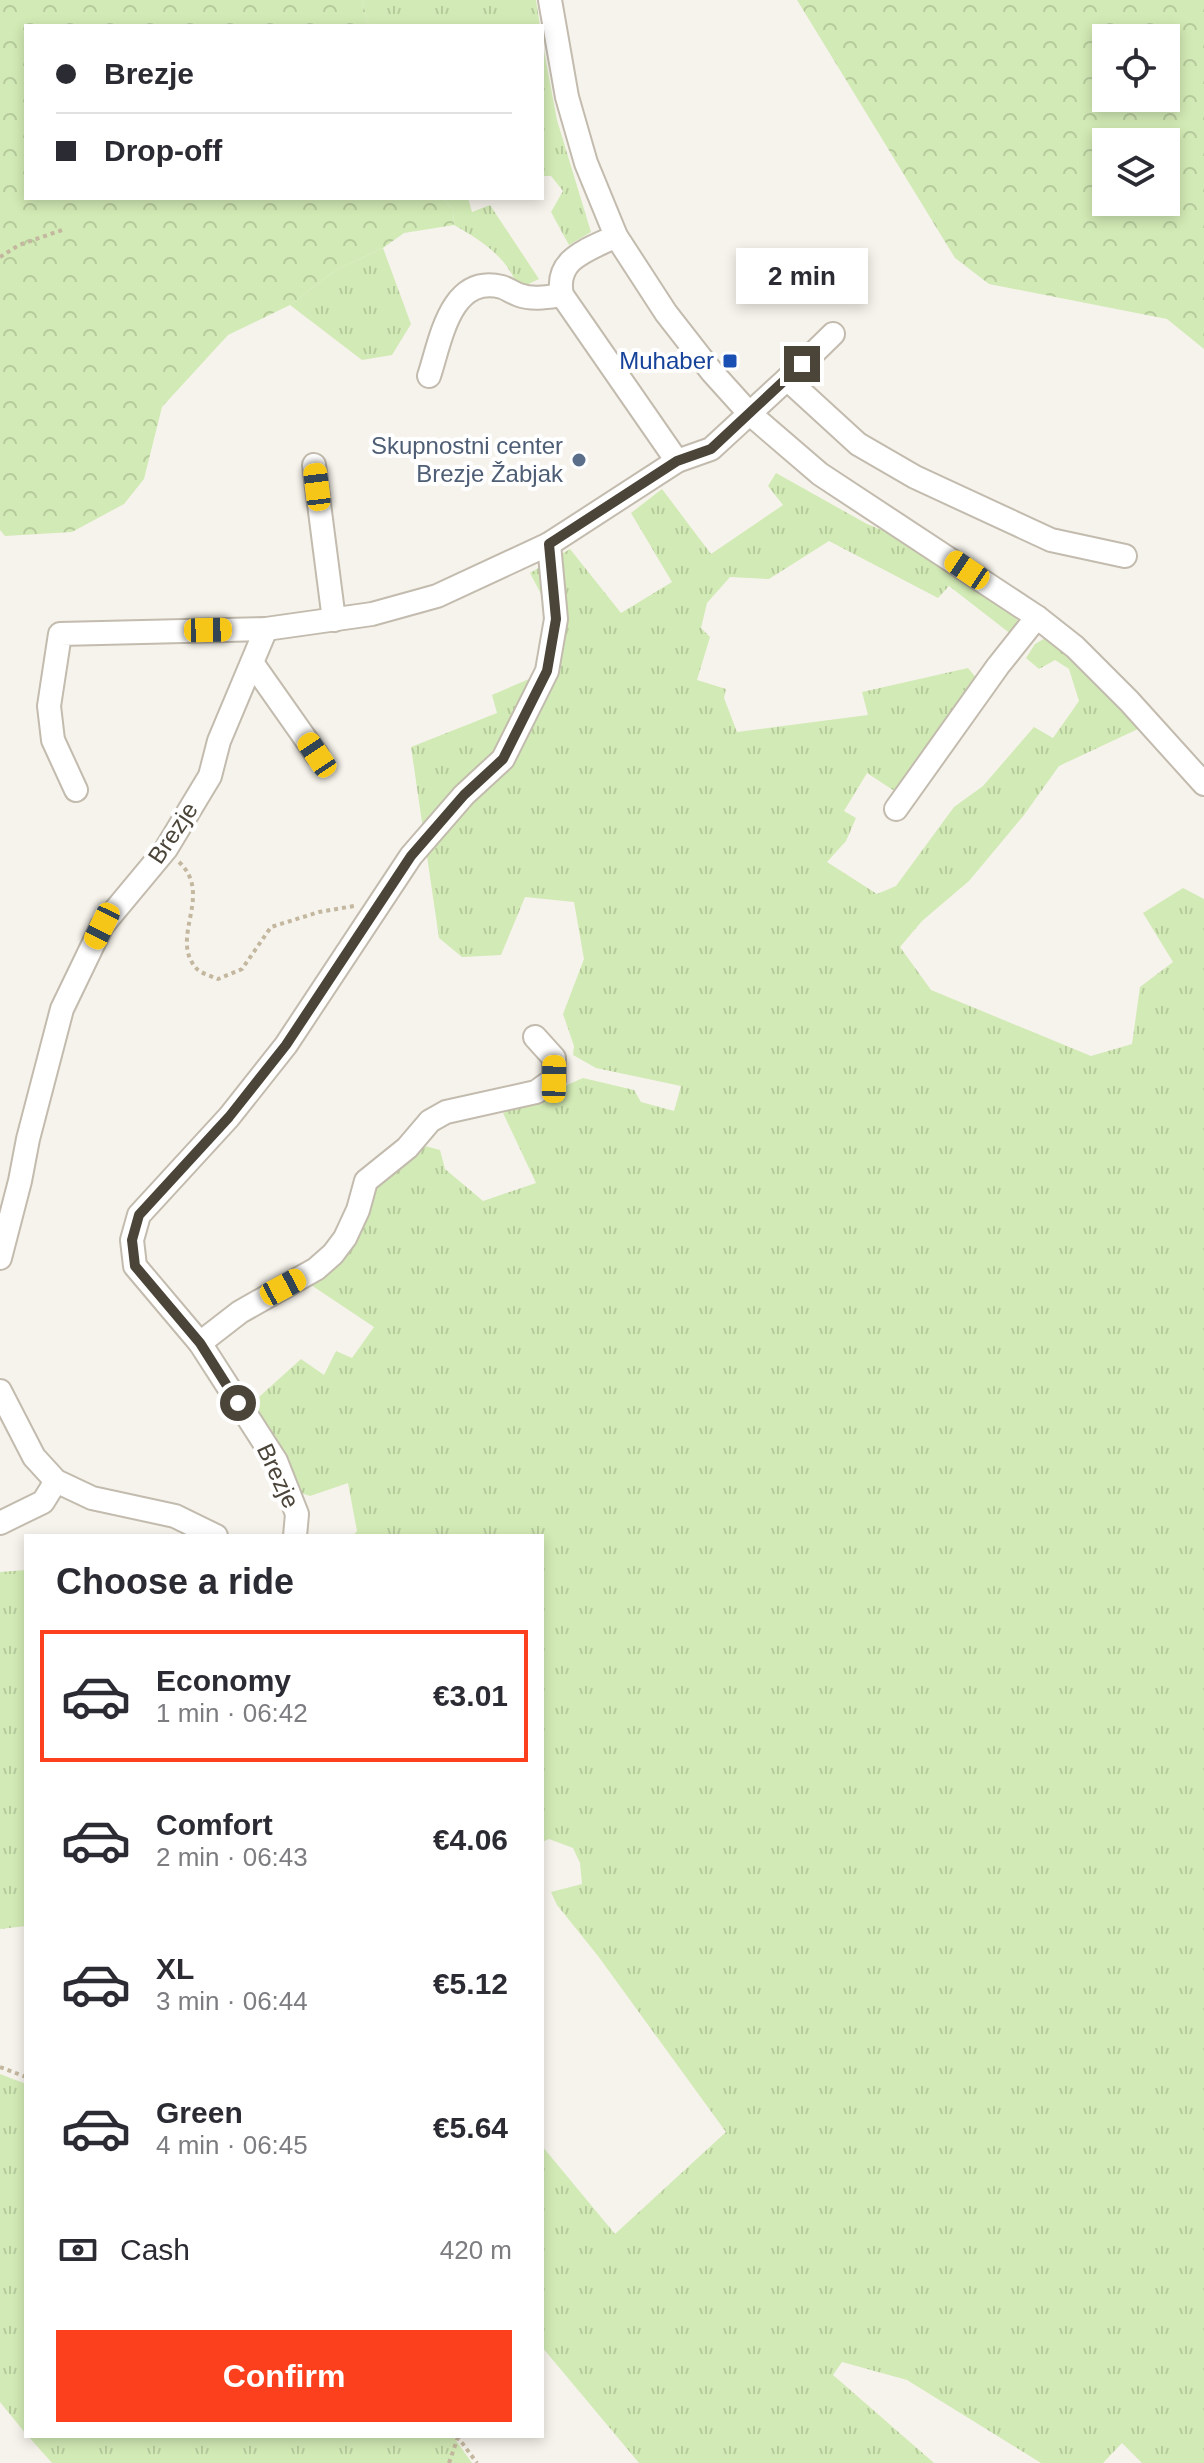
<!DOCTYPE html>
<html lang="en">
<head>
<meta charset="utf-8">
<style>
  :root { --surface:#fff; --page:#f7f7f7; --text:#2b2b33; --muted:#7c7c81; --line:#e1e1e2; --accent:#fc3f1d }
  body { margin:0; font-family:Arial,sans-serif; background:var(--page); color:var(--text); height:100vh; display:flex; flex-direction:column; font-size:30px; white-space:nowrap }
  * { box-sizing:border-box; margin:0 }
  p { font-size:26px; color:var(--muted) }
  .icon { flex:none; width:44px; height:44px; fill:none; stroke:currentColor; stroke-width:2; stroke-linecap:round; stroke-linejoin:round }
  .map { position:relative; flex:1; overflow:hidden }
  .drawer { position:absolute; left:24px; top:1534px; width:520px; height:904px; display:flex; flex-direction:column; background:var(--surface); border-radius:0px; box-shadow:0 4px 12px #0003 }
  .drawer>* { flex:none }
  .hud { position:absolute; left:24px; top:24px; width:520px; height:176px; border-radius:0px; box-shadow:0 4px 12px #0003; display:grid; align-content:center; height:176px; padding:0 32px; background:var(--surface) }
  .fabs { position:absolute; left:1092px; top:24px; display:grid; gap:16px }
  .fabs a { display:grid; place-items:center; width:88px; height:88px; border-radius:0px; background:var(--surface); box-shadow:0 4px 12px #0003; font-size:40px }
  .end { position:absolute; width:36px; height:36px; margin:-18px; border:10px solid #4b4439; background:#fff; box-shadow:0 0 0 4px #fff }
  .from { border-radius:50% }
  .bubble { position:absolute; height:56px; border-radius:0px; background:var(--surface); box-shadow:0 4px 12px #0003; font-size:26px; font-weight:800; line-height:56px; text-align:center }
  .car { position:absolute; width:24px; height:48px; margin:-24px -12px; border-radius:10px; box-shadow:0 0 6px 2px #0007; background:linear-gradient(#f5c518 24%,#345 0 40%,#f5c518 0 76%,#345 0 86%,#f5c518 0) }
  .hud b { display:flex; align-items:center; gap:28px; height:76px; font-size:30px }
  .hud b+b { border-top:2px solid var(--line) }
  .hud i { width:20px; height:20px; background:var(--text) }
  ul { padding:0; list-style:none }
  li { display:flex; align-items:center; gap:24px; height:132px; margin:0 16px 12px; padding:0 16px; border:4px solid transparent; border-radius:0px }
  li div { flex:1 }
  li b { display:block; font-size:30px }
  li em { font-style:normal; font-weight:800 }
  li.current { border-color:var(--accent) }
  li>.icon { width:72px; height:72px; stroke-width:1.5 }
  h2 { padding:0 32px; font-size:36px; line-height:96px }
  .pay { display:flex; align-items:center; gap:20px; height:88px; padding:0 32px; font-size:30px }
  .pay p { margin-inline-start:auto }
  .primary-button { display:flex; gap:16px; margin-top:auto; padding:16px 32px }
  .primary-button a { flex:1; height:92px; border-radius:0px; background:var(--accent); color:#fff; font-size:32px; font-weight:800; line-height:92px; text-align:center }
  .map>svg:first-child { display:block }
  .grass { fill:url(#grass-tufts) }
  .forest { fill:url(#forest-crowns); fill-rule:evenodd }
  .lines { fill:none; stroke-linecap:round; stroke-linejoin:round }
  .minor-casing { stroke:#c2bbae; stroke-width:26 }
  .path { stroke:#c4b79f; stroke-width:4; stroke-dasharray:4 4; stroke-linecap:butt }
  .minor { stroke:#fff; stroke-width:22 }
  .route { stroke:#4b4439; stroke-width:10 }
  .transit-dot { fill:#1a4fb4; stroke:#fff; stroke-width:3 }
  .service-dot { fill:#5c6f8a; stroke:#fff; stroke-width:3 }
  .labels { text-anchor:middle; stroke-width:8; stroke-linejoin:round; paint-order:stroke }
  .transit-label { font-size:24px; fill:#164399; stroke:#fff; text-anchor:end }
  .service-label { font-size:24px; fill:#4e5e75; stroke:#fff; text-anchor:end }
  .street-label { font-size:24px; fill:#4b4439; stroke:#fff }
</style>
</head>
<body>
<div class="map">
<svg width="1204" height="2463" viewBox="0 0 1204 2463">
  <defs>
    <pattern id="grass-tufts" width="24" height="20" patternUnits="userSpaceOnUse" patternTransform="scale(2)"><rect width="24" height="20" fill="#d2eab5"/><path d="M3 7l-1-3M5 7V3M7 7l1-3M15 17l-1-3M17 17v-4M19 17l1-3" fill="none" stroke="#b6ca9c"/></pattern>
    <pattern id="forest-crowns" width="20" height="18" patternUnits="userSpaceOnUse" patternTransform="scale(2)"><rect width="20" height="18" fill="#d2eab5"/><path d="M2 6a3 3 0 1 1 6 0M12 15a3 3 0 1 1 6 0" fill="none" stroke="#b6ca9c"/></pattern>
  </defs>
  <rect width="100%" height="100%" fill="#f6f3ec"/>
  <g class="grass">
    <polygon points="362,0 536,0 540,26 369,26"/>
    <polygon points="542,40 557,120 591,232 569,245 551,212 563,191 551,176 542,176"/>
    <path d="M442,198h26l4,14 18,-7 49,74 -21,10c-9,-31 -36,-48 -64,-64l-1,-16z"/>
    <polygon points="383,248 411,324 392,355 362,360 290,305 336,270"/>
    <polygon points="776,473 867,524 906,540 1014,615 1023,630 1016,638 949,586 938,598 829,541 769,579 730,577 707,603 701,628 710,637 697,680 726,689 724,698 737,732 868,715 862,692 968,668 978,680 896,792 867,773 844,811 856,818 846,841 827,862 877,894 896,886 954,807 983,786 1034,727 1053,738 1079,701 1069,669 1055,660 1039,669 1026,658 1035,644 1047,637 1096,681 1138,729 1059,766 1024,815 969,881 922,921 900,947 931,990 1091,1056 1132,1044 1140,987 1173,962 1143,913 1183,888 1204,899 1204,2463 1142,2463 1122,2443 1103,2463 1041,2463 907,2380 842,2362 833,2375 934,2463 639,2463 542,2347 542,2146 615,2234 726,2132 598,1956 557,1905 551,1892 582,1884 580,1863 573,1848 549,1839 542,1842 542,1536 353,1536 357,1531 348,1483 310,1496 295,1491 250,1405 301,1359 324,1375 336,1351 352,1358 374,1327 308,1283 372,1191 399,1163 425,1146 440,1150 445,1169 483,1201 536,1183 503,1113 583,1078 634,1090 641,1102 674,1111 681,1086 596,1068 573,1055 574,1046 563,1014 584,959 574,902 525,897 501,955 462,957 439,938 411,747 497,713 492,695 557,667 564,638 530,573 570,549 621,613 672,582 631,513 662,489 711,554 783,505 768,486"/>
    <polygon points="26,1570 26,1926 0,1929 0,1572"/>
    <polygon points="0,2074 26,2084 26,2434 0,2402"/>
    <polygon points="28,2436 453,2436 472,2463 52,2463"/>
  </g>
  <g class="forest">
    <polygon points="0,0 362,0 369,26 26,26 26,198 442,198 453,209 454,225 404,233 383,248 336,270 290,305 228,335 162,407 144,479 124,504 72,532 5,536 0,530"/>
    <path d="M797,0h407v349l-37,-30 -178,-35 -34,-26zM1106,38h60v60h-60zM1106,142h60v60h-60z"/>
  </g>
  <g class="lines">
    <defs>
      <g id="minor">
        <polyline points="550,0 567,97 586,163 616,236 666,313 712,372 749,413 820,474 1037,617 1075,647 1129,701 1204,784"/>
        <path d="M616,236c-27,14 -62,22 -54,59l115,166"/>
        <path d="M429,376c12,-36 21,-102 73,-89 6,2 11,6 17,8 14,5 29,2 43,0"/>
        <polyline points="787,379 833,334"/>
        <polyline points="314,465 334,620"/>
        <polyline points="253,664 317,755"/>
        <polyline points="76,790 53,740 49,706 60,634 266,629 372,614 437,596 549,544 677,461 711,449 787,379 858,444 915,477 1051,540 1125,556"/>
        <polyline points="896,809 998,666 1037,617"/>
        <polyline points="0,1258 20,1181 28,1139 62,1009 102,926 166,849 210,776 219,741 266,629"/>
        <polyline points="200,1343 240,1312 316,1269 333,1254 345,1238 358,1210 366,1181 407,1148 430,1121 446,1112 536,1092 554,1079 554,1058 535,1037"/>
        <polyline points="0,1391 34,1457 56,1481 92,1498 175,1516 216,1536"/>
        <polyline points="0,1523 43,1502 56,1481"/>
        <polyline points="295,1536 297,1514 276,1461 200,1343 135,1266 132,1240 139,1215 229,1117 286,1045 411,856 464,795 503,759 547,671 556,619 549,544"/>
      </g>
    </defs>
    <use href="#minor" class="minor-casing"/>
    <g class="path">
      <polyline points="0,257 19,245 65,229"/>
      <path d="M179,862c35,33 -10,75 17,106 4,5 15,8 22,11l24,-10 29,-42 48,-15 35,-6"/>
      <polyline points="0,2067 26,2077"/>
      <polyline points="457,2436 477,2463"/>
      <polyline points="449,2463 458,2437"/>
    </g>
    <use href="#minor" class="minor"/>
  </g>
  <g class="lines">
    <polyline class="route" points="238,1403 200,1343 135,1266 132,1240 139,1215 229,1117 286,1045 411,856 464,795 503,759 547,671 556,619 549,544 677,461 711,449 802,364"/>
  </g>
  <rect class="transit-dot" x="722" y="353" width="16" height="16" rx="4"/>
  <circle class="service-dot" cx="579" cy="460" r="8"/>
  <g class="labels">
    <g class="transit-label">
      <text x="714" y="369">Muhaber</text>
    </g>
    <g class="service-label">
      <text x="563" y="454">Skupnostni center<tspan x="563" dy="28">Brezje Žabjak</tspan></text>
    </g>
    <g class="street-label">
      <text transform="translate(173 833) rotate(-56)" y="8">Brezje</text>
      <text transform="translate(278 1476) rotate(65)" y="8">Brezje</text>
    </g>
  </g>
</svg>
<div class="fabs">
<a><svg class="icon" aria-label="locate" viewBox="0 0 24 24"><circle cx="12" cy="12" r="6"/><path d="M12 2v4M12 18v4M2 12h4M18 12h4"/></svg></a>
<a><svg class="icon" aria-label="layers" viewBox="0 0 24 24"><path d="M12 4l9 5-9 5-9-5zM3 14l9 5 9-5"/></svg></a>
</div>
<i class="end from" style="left:238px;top:1403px"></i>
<i class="end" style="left:802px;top:364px"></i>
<div class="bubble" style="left:736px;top:248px;width:132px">2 min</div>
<i class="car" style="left:317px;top:487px;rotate:353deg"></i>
<i class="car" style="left:967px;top:570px;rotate:304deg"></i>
<i class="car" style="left:208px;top:630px;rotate:89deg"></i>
<i class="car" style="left:317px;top:755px;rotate:326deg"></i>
<i class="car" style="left:102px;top:926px;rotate:206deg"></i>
<i class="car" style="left:554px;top:1079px;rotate:1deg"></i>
<i class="car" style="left:283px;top:1287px;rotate:62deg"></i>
<div class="hud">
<b><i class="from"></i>Brezje</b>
<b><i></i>Drop-off</b>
</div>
<section class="drawer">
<h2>Choose a ride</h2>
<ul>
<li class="current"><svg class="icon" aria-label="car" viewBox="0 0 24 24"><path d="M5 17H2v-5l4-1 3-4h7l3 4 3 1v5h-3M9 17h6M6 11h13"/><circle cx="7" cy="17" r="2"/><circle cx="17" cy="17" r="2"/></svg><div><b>Economy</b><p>1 min · 06:42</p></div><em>€3.01</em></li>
<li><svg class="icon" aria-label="car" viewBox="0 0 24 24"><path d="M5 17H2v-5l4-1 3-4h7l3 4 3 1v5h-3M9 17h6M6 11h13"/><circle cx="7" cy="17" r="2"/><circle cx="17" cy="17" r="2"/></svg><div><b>Comfort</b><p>2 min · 06:43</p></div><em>€4.06</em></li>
<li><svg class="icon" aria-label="car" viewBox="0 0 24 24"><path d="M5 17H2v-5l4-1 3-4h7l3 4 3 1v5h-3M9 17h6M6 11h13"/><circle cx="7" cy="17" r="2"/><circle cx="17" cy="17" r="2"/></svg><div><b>XL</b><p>3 min · 06:44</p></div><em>€5.12</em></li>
<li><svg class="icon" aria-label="car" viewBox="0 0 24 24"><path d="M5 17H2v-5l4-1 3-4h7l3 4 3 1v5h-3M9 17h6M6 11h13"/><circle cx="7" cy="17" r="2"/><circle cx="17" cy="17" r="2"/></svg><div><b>Green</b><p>4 min · 06:45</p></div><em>€5.64</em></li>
</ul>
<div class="pay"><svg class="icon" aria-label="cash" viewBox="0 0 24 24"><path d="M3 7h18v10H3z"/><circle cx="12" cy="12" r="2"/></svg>Cash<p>420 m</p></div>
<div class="primary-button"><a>Confirm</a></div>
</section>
</div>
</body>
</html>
